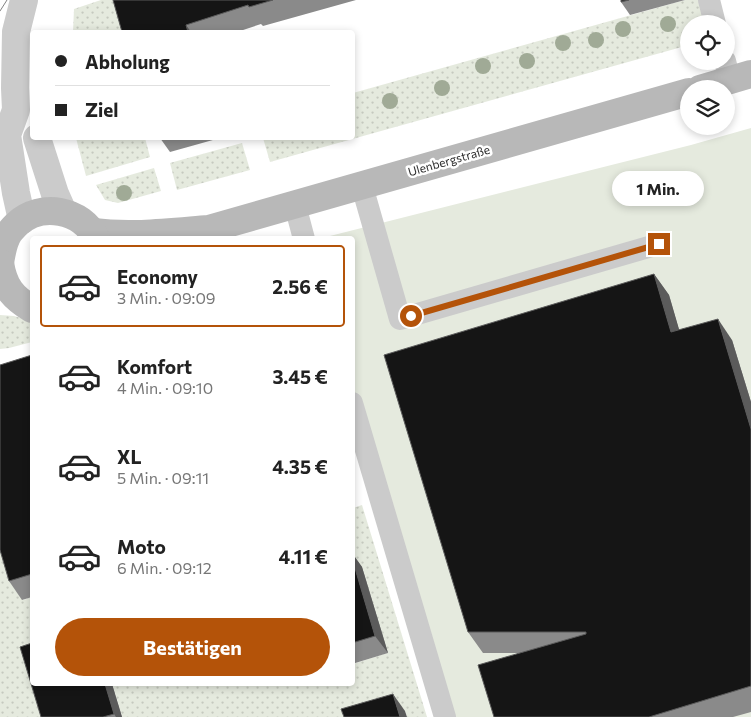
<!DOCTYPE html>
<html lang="de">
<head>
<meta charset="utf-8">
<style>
  :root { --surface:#fff; --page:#f2f2f2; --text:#222; --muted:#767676; --line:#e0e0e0; --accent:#b45309 }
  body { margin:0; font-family:Commissioner,sans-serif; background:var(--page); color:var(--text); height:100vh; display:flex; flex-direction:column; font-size:19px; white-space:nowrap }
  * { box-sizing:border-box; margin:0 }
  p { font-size:16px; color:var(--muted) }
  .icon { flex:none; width:28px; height:28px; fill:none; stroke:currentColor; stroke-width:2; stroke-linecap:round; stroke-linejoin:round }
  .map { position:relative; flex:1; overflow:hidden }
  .side { position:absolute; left:30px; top:236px; width:325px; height:450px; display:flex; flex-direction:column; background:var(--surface); border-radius:5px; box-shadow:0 2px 8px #0003 }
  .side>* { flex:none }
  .top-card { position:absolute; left:30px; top:30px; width:325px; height:110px; border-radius:5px; box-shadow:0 2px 8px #0003; display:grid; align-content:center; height:110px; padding:0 25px; background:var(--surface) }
  .controls { position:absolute; left:680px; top:15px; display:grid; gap:10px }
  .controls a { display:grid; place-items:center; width:55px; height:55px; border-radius:50%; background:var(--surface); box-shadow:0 2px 8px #0003; font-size:25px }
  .end { position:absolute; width:22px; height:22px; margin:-11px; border:6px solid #b45309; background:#fff; box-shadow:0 0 0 2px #fff }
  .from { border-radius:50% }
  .bubble { position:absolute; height:35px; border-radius:18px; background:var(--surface); box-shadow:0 2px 8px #0003; font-size:16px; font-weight:700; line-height:35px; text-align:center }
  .top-card b { display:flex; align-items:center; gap:18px; height:48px; font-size:19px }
  .top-card b+b { border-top:1px solid var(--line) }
  .top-card i { width:12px; height:12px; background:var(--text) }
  ul { padding:9px 0 0; list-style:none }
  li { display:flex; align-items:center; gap:15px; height:82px; margin:0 10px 8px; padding:0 15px; border:2px solid transparent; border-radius:5px }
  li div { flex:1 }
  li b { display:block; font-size:19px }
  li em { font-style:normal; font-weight:700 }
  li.active { border-color:var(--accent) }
  li>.icon { width:45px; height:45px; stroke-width:1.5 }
  .primary-button { display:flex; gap:10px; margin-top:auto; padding:10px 25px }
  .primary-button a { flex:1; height:58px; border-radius:30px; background:var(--accent); color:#fff; font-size:20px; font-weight:700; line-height:58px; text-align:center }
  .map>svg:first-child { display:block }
  .grass { fill:url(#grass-dots) }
  .park { fill:#e5eade }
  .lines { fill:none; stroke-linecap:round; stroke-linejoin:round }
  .lane { stroke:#cbcbcb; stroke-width:22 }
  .street { stroke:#cbcbcb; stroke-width:28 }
  .secondary { stroke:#b8b8b8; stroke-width:28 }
  .tram { stroke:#838383; stroke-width:1 }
  .tree { fill:#a0aa96 }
  .wall { fill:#8a8a8a }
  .shaded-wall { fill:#5b5b5b }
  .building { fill:#151515; stroke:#5b5b5b }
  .route { stroke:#b45309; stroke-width:6 }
  .labels { text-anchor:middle; stroke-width:5; stroke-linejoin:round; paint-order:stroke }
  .street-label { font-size:12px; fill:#2e2e2e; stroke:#fff }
</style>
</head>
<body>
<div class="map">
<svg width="751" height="717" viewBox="0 0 751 717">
  <defs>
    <pattern id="grass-dots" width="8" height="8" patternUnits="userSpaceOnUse" patternTransform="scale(1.25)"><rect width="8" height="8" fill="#e5eade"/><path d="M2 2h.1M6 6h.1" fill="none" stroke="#c5c9bf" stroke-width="1.8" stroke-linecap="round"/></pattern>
  </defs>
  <rect width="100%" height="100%" fill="#fff"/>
  <g class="grass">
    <polygon points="101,0 121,0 132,32 73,32 74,9"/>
    <polygon points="685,0 703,0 709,24 689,24 689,45 270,162 263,138 352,138 353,93"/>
    <polygon points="76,138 145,138 150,157 86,176"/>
    <polygon points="242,143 250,170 177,190 170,163"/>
    <polygon points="154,168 161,191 118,203 105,200 96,185"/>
    <polygon points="0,315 14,316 32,321 32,342 9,348 0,349"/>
    <polygon points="362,505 427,717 407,717 405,711 384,717 122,717 112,684 352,684 353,664 387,653 362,567 353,570 353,508"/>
    <polygon points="0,522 23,600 32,597 32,684 48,717 0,717"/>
  </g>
  <polygon class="park" points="751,128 751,717 448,717 353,394 352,239 318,239 691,145"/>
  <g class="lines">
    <g class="lane">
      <polyline points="709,0 715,24"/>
      <polyline points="725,61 730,81"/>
      <polyline points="362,186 400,319 659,244"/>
      <polyline points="295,205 304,239"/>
      <polyline points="352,403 445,717"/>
    </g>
    <g class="street">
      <polyline points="37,138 55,194 63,212"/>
      <polyline points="22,220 16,193 7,135 16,110 15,88 16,32 24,0"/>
    </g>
    <g class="secondary">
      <polyline points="700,89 751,74"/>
      <path d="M93,232c38,5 78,0 116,-3l480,-137"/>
      <path d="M0,263c2,-11 3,-21 9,-30 2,-3 5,-6 8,-9 24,-22 65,-15 79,15"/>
      <path d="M0,263c4,24 12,34 32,46"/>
    </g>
    <polyline class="tram" points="0,11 7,0"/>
  </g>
  <g class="tree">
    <circle cx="668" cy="24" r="8"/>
    <circle cx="623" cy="29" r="8"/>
    <circle cx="596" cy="40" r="8"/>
    <circle cx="563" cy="43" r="8"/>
    <circle cx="527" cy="61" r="8"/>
    <circle cx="483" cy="66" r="8"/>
    <circle cx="442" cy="88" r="8"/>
    <circle cx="390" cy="101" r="8"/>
    <circle cx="124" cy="193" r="8"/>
  </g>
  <g class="wall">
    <polygon points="113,0 356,0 263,26 261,24 237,32 122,32"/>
    <polygon points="621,0 685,0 630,15 621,2"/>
    <polygon points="160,138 220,138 170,152"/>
    <polygon points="654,274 669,295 679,330 732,340 751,402 751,712 733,717 494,717 517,653 483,653 468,632"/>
    <polygon points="32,355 32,597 22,600 9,581"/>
    <polygon points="352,553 362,567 388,653 352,664"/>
    <polygon points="32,684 112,684 122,717 41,717"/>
  </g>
  <g class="shaded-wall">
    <polygon points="186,25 191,32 188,32"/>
    <polygon points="654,274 669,295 686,353 671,332"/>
    <polygon points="718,319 732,340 751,402 751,429"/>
    <polygon points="352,553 362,567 388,653 375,636 352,558"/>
    <polygon points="105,684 112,684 122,717 116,717 114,714"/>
    <polygon points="393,694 405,711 407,717 400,717"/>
  </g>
  <g class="building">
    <polygon points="113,0 273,0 249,7 248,5 186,25 188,32 122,32"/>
    <polygon points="621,0 629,0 621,2"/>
    <polygon points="654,274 671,332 718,319 751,429 751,686 649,717 494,717 478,665 586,634 586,632 468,632 384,355"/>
    <polygon points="32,355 32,574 9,581 0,550 0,365"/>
    <polygon points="352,558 375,636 352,643"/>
    <polygon points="32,643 32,684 105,684 114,714 103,717 41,717 20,647"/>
    <polygon points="393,694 400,717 344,717 341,709"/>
  </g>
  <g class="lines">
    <polyline class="route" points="411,316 659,244"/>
  </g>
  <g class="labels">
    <g class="street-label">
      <text transform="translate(449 161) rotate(-16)" y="4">Ulenbergstraße</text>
    </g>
  </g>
</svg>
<div class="controls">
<a><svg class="icon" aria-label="locate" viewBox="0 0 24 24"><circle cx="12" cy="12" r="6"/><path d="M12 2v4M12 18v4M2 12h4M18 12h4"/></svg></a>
<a><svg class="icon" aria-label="layers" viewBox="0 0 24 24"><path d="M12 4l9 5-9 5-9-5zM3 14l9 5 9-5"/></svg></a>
</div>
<i class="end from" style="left:411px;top:316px"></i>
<i class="end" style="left:659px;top:244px"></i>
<div class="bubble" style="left:612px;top:171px;width:92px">1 Min.</div>
<div class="top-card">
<b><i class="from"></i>Abholung</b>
<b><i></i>Ziel</b>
</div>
<section class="side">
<ul>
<li class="active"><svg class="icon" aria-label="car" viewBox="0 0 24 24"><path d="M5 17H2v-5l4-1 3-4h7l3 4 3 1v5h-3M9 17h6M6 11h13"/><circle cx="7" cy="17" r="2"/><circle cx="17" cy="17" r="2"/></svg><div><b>Economy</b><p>3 Min. · 09:09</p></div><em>2.56 €</em></li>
<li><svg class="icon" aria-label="car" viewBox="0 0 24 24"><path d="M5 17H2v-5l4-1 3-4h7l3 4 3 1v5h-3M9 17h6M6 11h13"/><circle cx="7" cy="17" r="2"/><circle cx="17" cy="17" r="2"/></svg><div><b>Komfort</b><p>4 Min. · 09:10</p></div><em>3.45 €</em></li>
<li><svg class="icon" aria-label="car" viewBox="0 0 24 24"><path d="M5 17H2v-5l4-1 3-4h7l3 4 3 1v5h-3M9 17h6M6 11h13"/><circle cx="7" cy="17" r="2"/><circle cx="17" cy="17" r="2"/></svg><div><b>XL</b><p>5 Min. · 09:11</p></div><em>4.35 €</em></li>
<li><svg class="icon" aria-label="car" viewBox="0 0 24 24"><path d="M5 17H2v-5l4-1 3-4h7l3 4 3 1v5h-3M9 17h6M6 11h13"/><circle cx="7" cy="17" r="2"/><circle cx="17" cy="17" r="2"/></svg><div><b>Moto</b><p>6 Min. · 09:12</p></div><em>4.11 €</em></li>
</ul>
<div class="primary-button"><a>Bestätigen</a></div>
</section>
</div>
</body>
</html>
